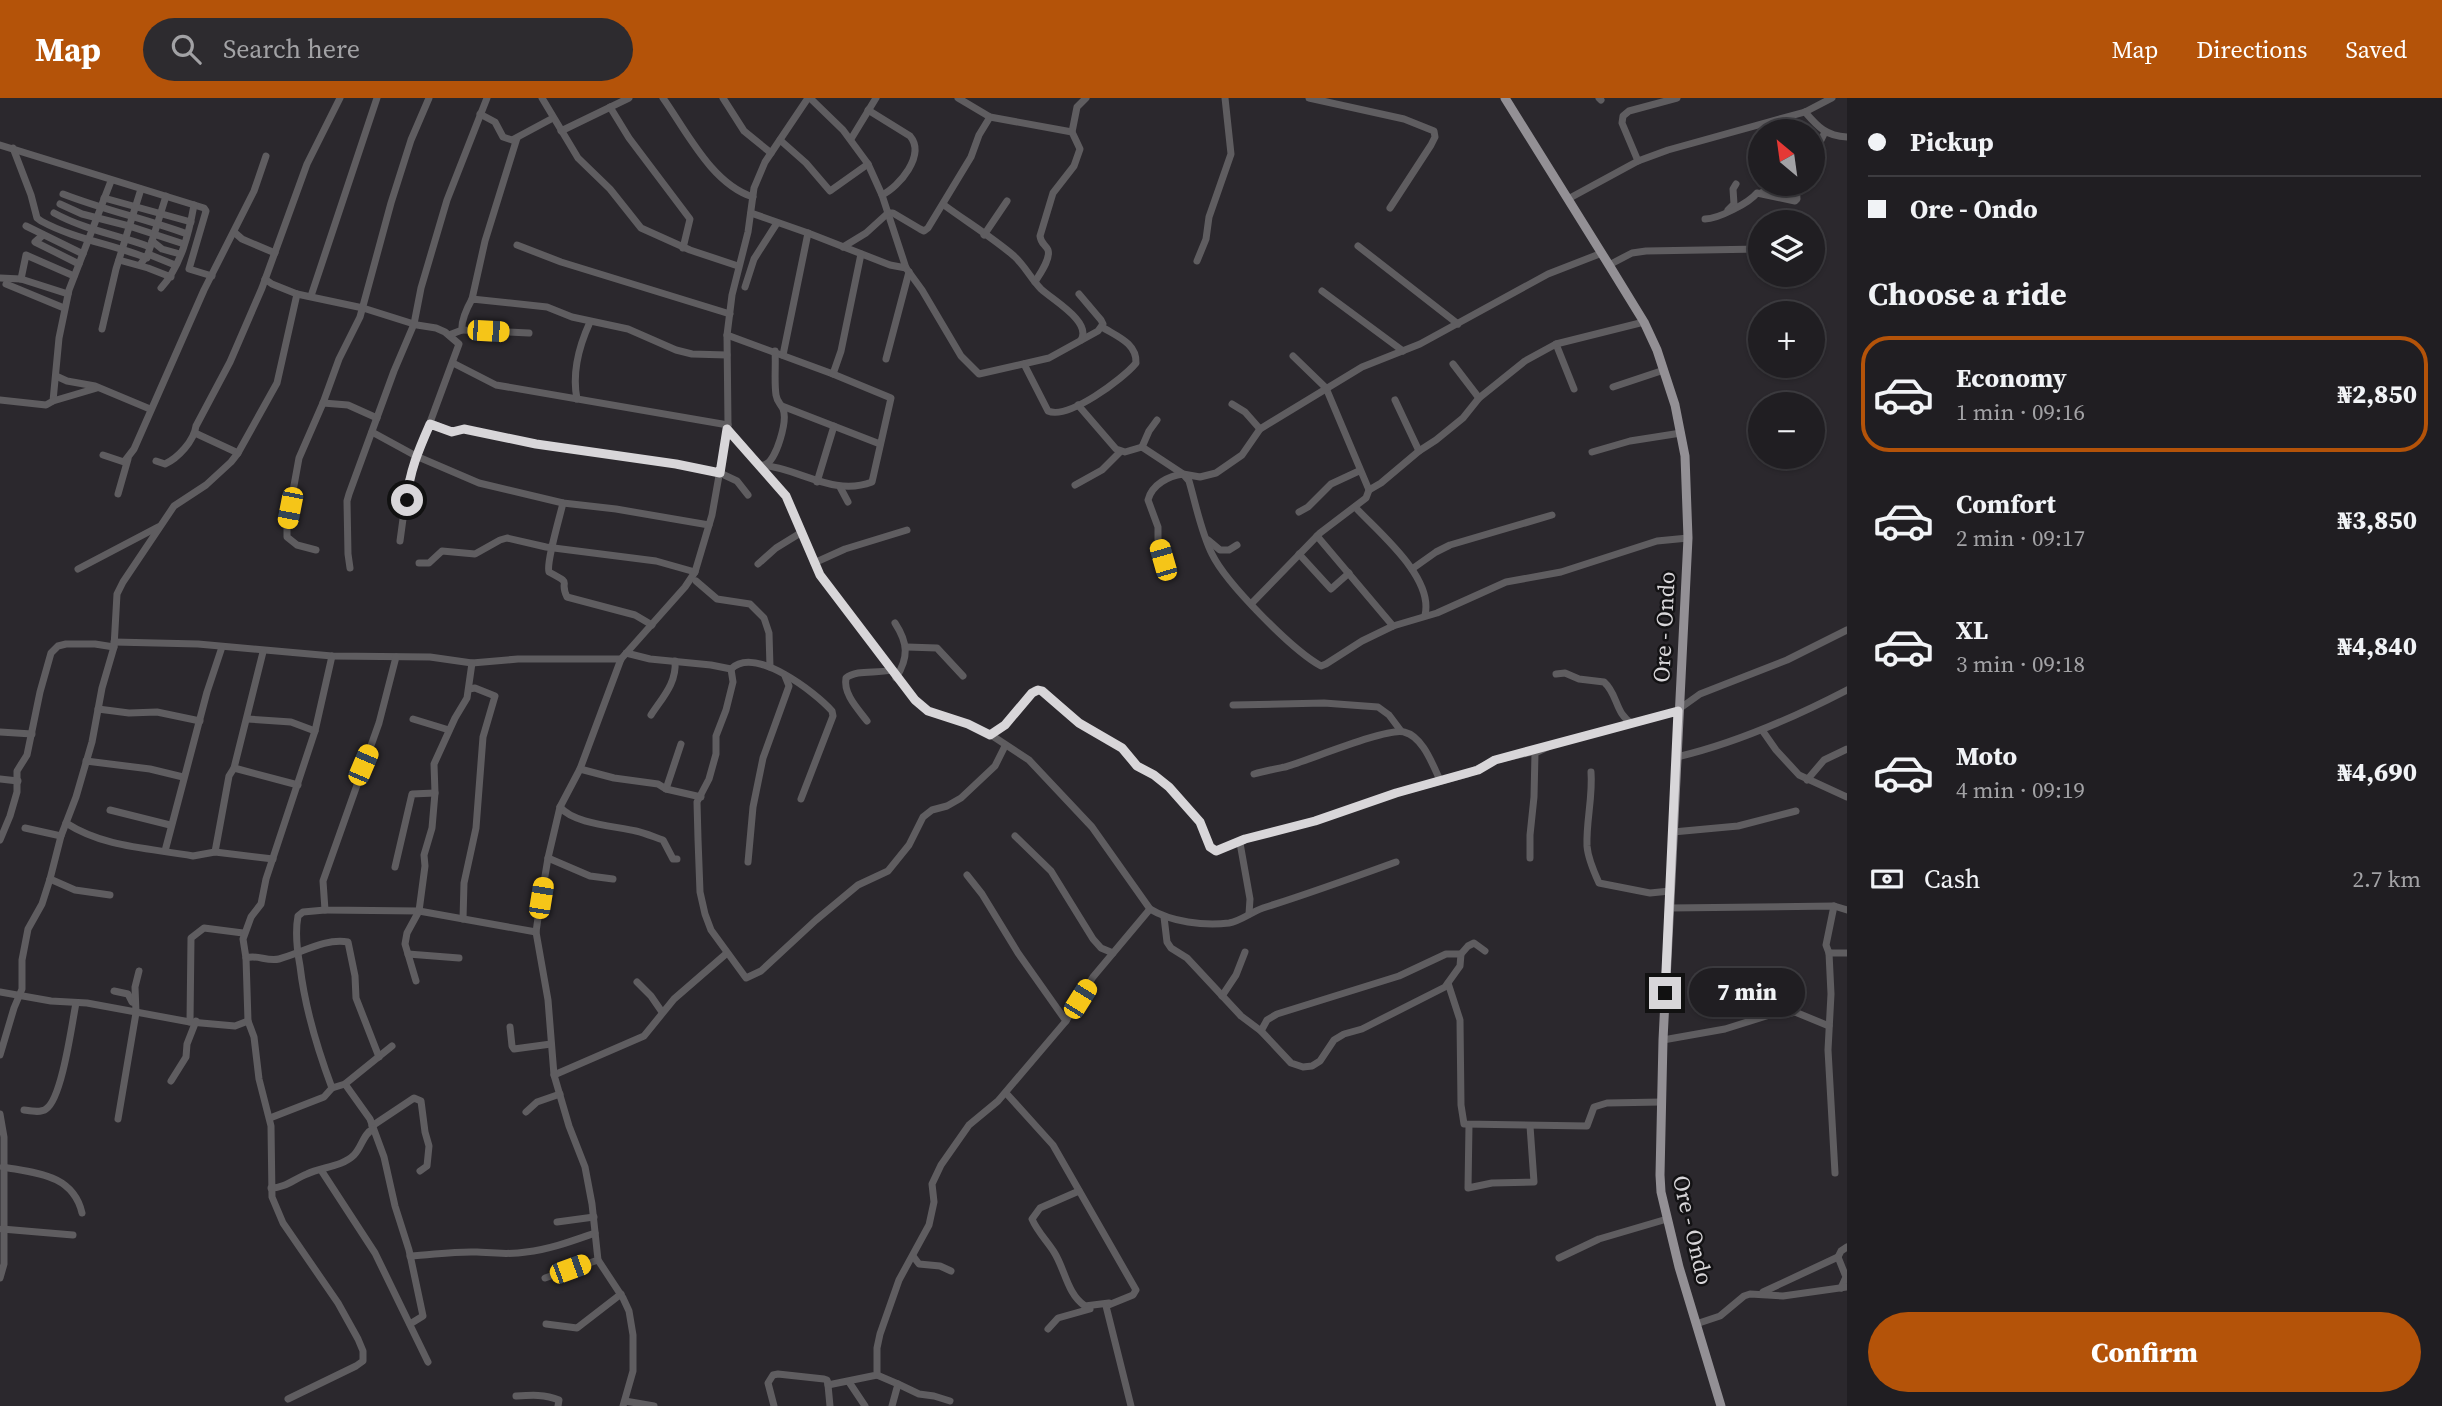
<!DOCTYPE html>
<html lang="en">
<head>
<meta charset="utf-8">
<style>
  :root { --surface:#201e22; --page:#2d2b2f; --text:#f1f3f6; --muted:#a2a2a5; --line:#3d3c40; --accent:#b45309 }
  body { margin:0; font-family:"Source Serif 4",serif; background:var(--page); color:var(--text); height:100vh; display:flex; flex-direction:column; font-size:26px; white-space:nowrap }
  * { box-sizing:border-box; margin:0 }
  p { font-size:23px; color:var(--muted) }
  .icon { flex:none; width:38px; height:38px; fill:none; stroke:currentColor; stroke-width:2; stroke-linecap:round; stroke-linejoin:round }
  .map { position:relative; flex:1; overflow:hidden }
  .sheet { display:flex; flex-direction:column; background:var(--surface); width:595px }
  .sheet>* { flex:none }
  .hud { display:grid; align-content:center; height:154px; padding:0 21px; background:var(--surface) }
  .needle { width:46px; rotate:331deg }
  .fabs { position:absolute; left:1748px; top:21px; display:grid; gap:14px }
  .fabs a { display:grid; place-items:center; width:77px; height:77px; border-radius:50%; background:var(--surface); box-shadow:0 2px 5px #0004,0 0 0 2px var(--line); font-size:35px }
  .end { position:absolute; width:32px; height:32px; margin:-16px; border:9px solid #d8d6d9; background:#111; box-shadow:0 0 0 4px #111 }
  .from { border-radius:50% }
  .bubble { position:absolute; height:49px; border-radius:24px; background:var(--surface); box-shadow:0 2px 5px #0004,0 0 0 2px var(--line); font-size:23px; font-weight:800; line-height:49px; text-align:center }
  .car { position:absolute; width:21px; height:42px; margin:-21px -10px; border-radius:9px; box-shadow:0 0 5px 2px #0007; background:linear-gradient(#f5c518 24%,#345 0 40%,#f5c518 0 76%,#345 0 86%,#f5c518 0) }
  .hud b { display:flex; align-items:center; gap:24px; height:66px; font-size:26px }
  .hud b+b { border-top:2px solid var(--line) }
  .hud i { width:18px; height:18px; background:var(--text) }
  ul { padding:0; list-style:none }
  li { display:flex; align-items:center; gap:21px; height:116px; margin:0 14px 10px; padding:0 7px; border:4px solid transparent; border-radius:28px }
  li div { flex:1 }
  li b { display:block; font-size:26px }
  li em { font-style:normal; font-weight:800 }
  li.on { border-color:var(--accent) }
  li>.icon { width:63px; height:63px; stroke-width:1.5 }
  h2 { padding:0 21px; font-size:32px; line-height:84px }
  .pay { display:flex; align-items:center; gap:18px; height:77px; padding:0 21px; font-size:26px }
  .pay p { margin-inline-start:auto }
  .action { display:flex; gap:14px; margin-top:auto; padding:14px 21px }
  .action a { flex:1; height:80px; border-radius:42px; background:var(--accent); color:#fff; font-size:28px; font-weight:800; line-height:80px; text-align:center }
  header { display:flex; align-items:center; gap:42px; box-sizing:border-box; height:98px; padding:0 35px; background:var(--accent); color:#fff }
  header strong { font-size:33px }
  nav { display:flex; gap:38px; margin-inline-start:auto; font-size:24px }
  .search { width:490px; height:63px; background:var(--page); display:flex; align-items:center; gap:18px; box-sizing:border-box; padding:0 24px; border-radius:38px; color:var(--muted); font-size:26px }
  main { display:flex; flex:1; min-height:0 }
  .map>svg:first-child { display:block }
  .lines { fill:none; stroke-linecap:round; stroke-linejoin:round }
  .minor { stroke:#5f5d60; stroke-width:7 }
  .major { stroke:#939095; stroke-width:9 }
  .route { stroke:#d8d6d9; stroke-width:9 }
  .labels { text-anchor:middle; stroke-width:5; stroke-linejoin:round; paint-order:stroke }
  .street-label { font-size:23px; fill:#d8d6d9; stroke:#131214 }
</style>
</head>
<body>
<header>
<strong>Map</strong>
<div class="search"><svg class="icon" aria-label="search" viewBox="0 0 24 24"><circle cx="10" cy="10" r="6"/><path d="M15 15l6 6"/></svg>Search here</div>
<nav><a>Map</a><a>Directions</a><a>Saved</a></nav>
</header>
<main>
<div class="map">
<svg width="1847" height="1308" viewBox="0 0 1847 1308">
  <rect width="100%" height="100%" fill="#2b282d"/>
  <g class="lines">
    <g class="minor">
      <polyline points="542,0 578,60 610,91 641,130 690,152 738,168"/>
      <path d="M663,0c24,34 49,86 90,99"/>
      <polyline points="723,0 744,33 771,55"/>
      <polyline points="810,0 843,32 868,66 882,97 906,170 922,192 961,258 979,276 1049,260 1098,233 1103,226 1101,222 1079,196"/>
      <path d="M958,0l32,19 82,15 8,17 -6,17 -21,27 -13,43c1,8 5,8 8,14 3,9 -9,25 -13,32"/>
      <polyline points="1309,0 1404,21 1434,33 1435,39 1431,47 1390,110"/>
      <polyline points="1599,0 1601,2"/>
      <polyline points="610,9 629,40 690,121 683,150"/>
      <path d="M868,12l42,26c16,19 -11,51 -28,59"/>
      <path d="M1805,14c13,15 21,24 42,25"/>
      <polyline points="480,16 495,24 503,39 512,42 553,20"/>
      <polyline points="561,33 629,0"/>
      <polyline points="1072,34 1077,9 1086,0"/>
      <polyline points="851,41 876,0"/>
      <polyline points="780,42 806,65 830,93 868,66"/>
      <polyline points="0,47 204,110 206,113 189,171 212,178"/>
      <path d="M13,50l18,47 6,23 4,3c33,18 70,23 106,37"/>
      <polyline points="1813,50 1820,44 1825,34"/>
      <polyline points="1638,63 1622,25 1623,18 1629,13 1677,0"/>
      <polyline points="1761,95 1775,87 1784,86"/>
      <path d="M63,96c41,16 83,25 124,40"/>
      <polyline points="104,100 191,124"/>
      <polyline points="1568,101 1638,63 1668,52 1805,14 1832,0"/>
      <polyline points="60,106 82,116 129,128 184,146"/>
      <path d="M944,107c23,17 48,32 70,51 11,10 17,23 27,33 13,12 51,33 40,51"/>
      <polyline points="1728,112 1734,106 1733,91 1736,86"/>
      <path d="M54,115c31,17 64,22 96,34"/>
      <polyline points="751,115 808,135 890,167 906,170"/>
      <polyline points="888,115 893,115 920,131 924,133 928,130 971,59 979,37 990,19"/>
      <path d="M1705,121c13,0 44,-16 52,-26l38,8 2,-2 -1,-15"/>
      <polyline points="26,128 83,156"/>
      <polyline points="234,134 242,141 275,155"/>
      <polyline points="43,137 35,144 79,166"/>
      <polyline points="984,137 1007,103"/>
      <polyline points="152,143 162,151 180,156"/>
      <polyline points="517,147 561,164 730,216"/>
      <polyline points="1358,148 1458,226"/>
      <polyline points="843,149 866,135 888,115"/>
      <polyline points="148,156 175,167"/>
      <polyline points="119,162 148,170 171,179"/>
      <polyline points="1197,163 1206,141 1209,119 1231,56 1225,0"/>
      <polyline points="140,167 148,156 166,98"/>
      <polyline points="1609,167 1632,155 1646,153 1760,151"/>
      <polyline points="0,180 21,181 68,196"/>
      <polyline points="21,181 26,157 74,178"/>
      <polyline points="265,181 272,186 297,196 363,210 417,227 436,230 445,234 459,246 408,384 400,443"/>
      <polyline points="6,186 64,210"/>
      <polyline points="745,189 754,161 777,125"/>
      <path d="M161,190c20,-22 28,-55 33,-83"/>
      <polyline points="1322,193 1403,253"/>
      <polyline points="311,198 377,0"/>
      <polyline points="472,201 485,143 517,40"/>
      <polyline points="102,231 116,171 141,91"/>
      <polyline points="462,232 529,235"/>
      <path d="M449,237l13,-5c-1,-10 5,-22 10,-31l75,8 25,10 56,12 48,21 16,4 35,1"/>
      <polyline points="727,237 833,276 841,253 861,156"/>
      <polyline points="1556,246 1574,291"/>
      <polyline points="783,257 808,135"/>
      <polyline points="1293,258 1326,290 1369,392"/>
      <polyline points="886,261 909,174"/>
      <polyline points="453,265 496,287 728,327"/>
      <path d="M1024,266l24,47c20,9 75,-32 88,-48 1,-20 -20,-27 -34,-36"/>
      <polyline points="1453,266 1479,300"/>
      <polyline points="56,278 67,283 95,288 150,311"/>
      <polyline points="1613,289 1664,272"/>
      <path d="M577,301c-5,-25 2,-53 13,-77"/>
      <polyline points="0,302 46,307 53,303 59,240 69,192 111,83"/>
      <polyline points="1395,302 1419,353"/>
      <polyline points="53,303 97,290"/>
      <polyline points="323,305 348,307 377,320"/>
      <polyline points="1232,306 1245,314 1260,331"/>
      <polyline points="1078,307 1116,351 1125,354 1142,349"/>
      <polyline points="782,308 880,346"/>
      <polyline points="431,325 452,334 464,331 536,346 676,366 720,375 737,383 748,397"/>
      <path d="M728,331l58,67 34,79 95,125 13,11 40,13 23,11 38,25 63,67 58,82c21,13 54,17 79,14 12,-2 22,-11 34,-15 45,-14 89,-30 133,-46"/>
      <polyline points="372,334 416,358 479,385 563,405 616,411 709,427"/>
      <polyline points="195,335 238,355"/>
      <polyline points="1142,349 1183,376 1200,379 1216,375 1242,357 1260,331 1362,269 1420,246 1548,176 1602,155"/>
      <polyline points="1142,349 1149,333 1157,322"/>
      <polyline points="1592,354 1630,343 1681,335"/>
      <polyline points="103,357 124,364 134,351 204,192 254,93 266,58"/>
      <path d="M156,363l9,3c13,-6 29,-23 31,-38l34,-64 32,-74 45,-124 33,-66"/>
      <path d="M766,366c10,-4 22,-43 17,-55 -2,-5 -6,-7 -7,-14 -2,-14 0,-30 -1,-44"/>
      <path d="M761,367c38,3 72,32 111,17l19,-84 -58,-24"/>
      <polyline points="817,384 834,328"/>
      <polyline points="1075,387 1102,372 1120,354"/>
      <polyline points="840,389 848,404"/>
      <polyline points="118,396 128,361"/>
      <path d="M563,405c-3,13 -17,60 -14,69 26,14 9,6 18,25l68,18 17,10"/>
      <path d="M1355,409c23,25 79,70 70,108"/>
      <polyline points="1299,414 1308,409 1331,386 1359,373"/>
      <polyline points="1317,438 1393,528"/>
      <polyline points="1208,442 1220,452 1229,452 1237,447"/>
      <polyline points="316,452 297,447 287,439 287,426 299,360 323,305 339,261 360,219 391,105 411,42 429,0"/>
      <polyline points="1299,456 1331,491 1349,475"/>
      <path d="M1163,462l-5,-19v-14l-10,-27c4,-16 21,-24 35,-26l6,7c7,24 12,51 23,73 14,29 80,96 109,112l5,-2 36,-23 31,-15 44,-13 69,-31 55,-10 96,-31 31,-3"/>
      <polyline points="419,465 429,465 442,453 475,456 500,442 507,440 546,449 656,463 695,474"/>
      <polyline points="814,465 845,451 907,432"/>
      <polyline points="758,466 776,450 802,434"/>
      <polyline points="350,470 348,456 347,403 349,396 394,273 414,226 421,190 447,102 487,0"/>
      <polyline points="78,471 158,429"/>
      <polyline points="1412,471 1436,454 1450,447 1552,417"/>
      <polyline points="696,483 717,501 750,506 764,520 769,535 770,569"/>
      <polyline points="1252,505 1320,435 1366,400 1369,392 1381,385 1419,353 1436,342 1463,320 1479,300 1525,263 1556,246 1644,224"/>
      <path d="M895,525c13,20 14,34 1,55"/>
      <polyline points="114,544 198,546 332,558 430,559 472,565 518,561 621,561"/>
      <polyline points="907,549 937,550 963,578"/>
      <path d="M626,555l24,6 61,6 20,4c24,-24 85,24 101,42l1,5 -32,83"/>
      <polyline points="396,559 379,625 323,783 325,812 419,813 536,834"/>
      <polyline points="731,571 733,584 726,612 716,638 716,656 709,681 697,704 698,741 700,794 705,816 711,832 746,880 761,873 816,822 858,787 888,773 909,747 923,719 932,712 947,708 961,700 995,668 1005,648"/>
      <path d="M1556,576l9,-1 14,6 25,3c14,12 11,32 28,41"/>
      <polyline points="1233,607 1324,605 1378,609 1389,617 1401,633"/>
      <polyline points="98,611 129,615 157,614 200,623"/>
      <polyline points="1679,611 1700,596 1787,562 1847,532"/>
      <path d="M651,617c11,-17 26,-32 24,-54"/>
      <polyline points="247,621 291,624 315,633"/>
      <polyline points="413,621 449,632"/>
      <path d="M867,623c-9,-12 -24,-27 -21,-43 11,-9 31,-4 45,-8"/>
      <polyline points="1762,632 1776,652 1799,677 1847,699"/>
      <polyline points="0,634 32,636"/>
      <polyline points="991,637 1005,627 1035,592 1043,592 1079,625 1122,650 1137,668 1154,677 1169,689 1200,724 1210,749 1216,753 1246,741 1315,723 1396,695 1467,676 1495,662 1537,653"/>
      <path d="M1677,659c60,-14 116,-39 170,-67"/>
      <polyline points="86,663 150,671 183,679"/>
      <polyline points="234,670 263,554"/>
      <polyline points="580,671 614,680 658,686 666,691 701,699"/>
      <path d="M1591,674c2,25 -5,49 -4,74 1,13 7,26 12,37l51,10 20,-2"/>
      <path d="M1254,676c10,-3 21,-5 31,-7 22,-6 103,-40 119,-35 18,4 28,31 35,46l5,2"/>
      <polyline points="0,681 18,683"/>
      <polyline points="1807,682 1824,662 1847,651"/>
      <polyline points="666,691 681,646"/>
      <path d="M560,709c14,17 55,19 76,24 9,2 18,6 27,9l10,19h4"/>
      <polyline points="110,712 170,727"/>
      <path d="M66,725c39,25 84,25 127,33l22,-4 14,-76 5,-8 64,17"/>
      <polyline points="25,730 61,738"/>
      <polyline points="1673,734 1738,728 1796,713"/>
      <polyline points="1015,738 1051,773 1093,841 1101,850 1113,855"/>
      <polyline points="0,742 10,718 17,694 17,673 27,657 40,594 51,555 58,548 66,546 95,546 114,549"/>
      <polyline points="1240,745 1250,801 1249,816"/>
      <polyline points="165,753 207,594 222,549"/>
      <polyline points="215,754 273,761"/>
      <polyline points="548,760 590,778 613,781"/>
      <polyline points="1530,760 1530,737 1534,699 1535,655 1554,646 1678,613"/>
      <polyline points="748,764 753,709 763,660 789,588 785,578"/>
      <polyline points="395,769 412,696 435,695"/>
      <polyline points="50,781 75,792 110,797"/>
      <polyline points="1834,808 1826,847 1829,855 1831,896 1828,952 1835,1075"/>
      <polyline points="1670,810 1834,808 1847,812"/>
      <path d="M325,812l-22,2 -5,4c-3,16 -1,34 2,50 5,43 17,82 32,122l13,-4 47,-38"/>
      <polyline points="1164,819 1167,844 1171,850 1187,860 1241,918 1261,933 1291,965 1303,969 1312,968 1320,963 1334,942 1344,936 1362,931 1445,889 1460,868 1461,856 1468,848 1474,845 1485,853"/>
      <polyline points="463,821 464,785 476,730 483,639 495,598 475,590 469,591"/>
      <polyline points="1829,855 1847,855"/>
      <polyline points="408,856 459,860"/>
      <path d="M246,860c11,-4 21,4 33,1 23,-6 45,-21 69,-17l7,34 1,22 23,59"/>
      <polyline points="416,883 405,846 407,835 419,813 425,768 424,757 432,730 435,695 434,666 455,620 467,600 472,565"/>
      <polyline points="637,884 651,898 662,914"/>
      <polyline points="1448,885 1460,922 1461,1007 1464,1026 1587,1028 1594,1009 1607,1005 1661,1004"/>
      <polyline points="114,893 128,896 132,904"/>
      <polyline points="0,894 51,903 87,905 190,924 235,928 248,923"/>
      <polyline points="1222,898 1236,877 1245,854"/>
      <polyline points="1066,923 1093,879 1150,811"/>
      <polyline points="190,924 191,840 204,830 243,835"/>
      <polyline points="510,929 512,948 514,951 551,946"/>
      <polyline points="1261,933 1267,922 1277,916 1399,878 1446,856 1461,856"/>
      <polyline points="1663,942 1725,931 1779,914 1787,916 1795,914 1829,928"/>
      <polyline points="0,957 14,910 22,891 22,862 28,831 42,806 50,781 61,738 76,699 92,644 102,590 114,549 117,496 123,484 174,408 206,387 231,364 238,355 277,285 297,196"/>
      <polyline points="554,977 644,938 674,901 727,855"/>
      <polyline points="171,983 186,959 187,946 196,923"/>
      <polyline points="345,986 370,1021 384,1059 395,1108 409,1152 423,1218 410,1226"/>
      <polyline points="1006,995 1053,1047 1136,1192 1133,1197 1106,1208 1131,1308"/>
      <path d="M24,1012c7,1 17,3 22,-1 16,-10 26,-86 30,-106"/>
      <polyline points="526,1014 537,1004 560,996"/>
      <polyline points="0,1016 4,1039 4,1166 0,1180"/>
      <polyline points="270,1020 324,999 332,990"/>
      <polyline points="118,1021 136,915 135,889 139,873"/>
      <polyline points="1469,1027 1468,1090 1492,1085 1534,1084 1530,1028"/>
      <polyline points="372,1028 414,1000 421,1003 425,1034 429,1048 427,1068 420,1073"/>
      <path d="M3,1069c32,6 70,7 79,46"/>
      <polyline points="321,1072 375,1155 428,1264"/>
      <path d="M271,1090c14,0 23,-9 36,-14 14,-7 35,-7 47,-19 8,-8 9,-21 19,-26"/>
      <path d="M1079,1093l-39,17 -8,11c5,12 15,22 22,33 11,17 13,42 31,54l24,-3"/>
      <polyline points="557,1124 594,1119"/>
      <polyline points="2,1131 73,1137"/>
      <path d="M410,1158c22,-1 44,-5 67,-4 17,1 32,3 49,0 25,-3 46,-11 69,-19"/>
      <polyline points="913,1158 919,1166 940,1168 951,1173"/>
      <polyline points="1559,1160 1599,1141 1667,1121"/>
      <polyline points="545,1180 598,1162"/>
      <polyline points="1841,1190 1846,1179 1838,1159 1841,1153 1847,1149"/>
      <polyline points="1763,1194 1838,1159"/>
      <polyline points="546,1226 577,1230 621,1196"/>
      <polyline points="1696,1226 1720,1218 1744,1198 1750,1196 1783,1198 1847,1189"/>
      <polyline points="1048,1231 1058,1220 1090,1211"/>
      <polyline points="877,1277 898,1286 892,1308"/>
      <polyline points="849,1284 865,1308"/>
      <polyline points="898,1286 919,1296 934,1298 950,1303"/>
      <polyline points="828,1287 830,1308"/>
      <path d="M516,1298c15,-1 29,-2 43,4l-1,6"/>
      <polyline points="288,1301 356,1268 363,1263 363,1253 358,1241 338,1205 283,1125 272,1099 271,1028 259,981 254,939 248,923 246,860 243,841 251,819 261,806 266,781 315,633 332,558"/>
      <polyline points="625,1303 654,1308"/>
      <polyline points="623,1308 633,1273 633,1237 629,1213 623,1200 598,1162 592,1106 585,1069 569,1028 554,977 548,902 536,834 538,820 548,760 560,709 580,671 621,561 685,489 695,474 712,417 728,327 727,237 732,197 748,134 754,90 765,64 808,0"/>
      <polyline points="774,1308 768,1285 773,1277 778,1276 824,1281 827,1282 828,1287 877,1277 877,1250 880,1236 899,1182 929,1127 934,1104 932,1086 941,1067 969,1027 998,1003 1066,923 1018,855 982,796 967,777"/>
    </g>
    <polyline class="major" points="1505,0 1609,167 1644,224 1657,252 1675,307 1685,358 1688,440 1663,942 1660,1077 1661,1094 1679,1169 1721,1308"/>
  </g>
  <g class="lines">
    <path class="route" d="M407,402c2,-28 12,-51 23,-76l22,8 12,-3 72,15 140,20 44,9 7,-44 59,67 34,79 95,125 13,11 40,13 22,11 15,-10 27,-32 6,-3 4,1 37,32 43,25 15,18 17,9 15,12 31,35 10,25 6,4 29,-12 70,-18 81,-28 82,-23 17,-10 183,-49 -13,282"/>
  </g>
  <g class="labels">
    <g class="street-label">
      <text transform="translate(1664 529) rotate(-87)" y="8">Ore - Ondo</text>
      <text transform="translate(1693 1132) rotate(77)" y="8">Ore - Ondo</text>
    </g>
  </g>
</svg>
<div class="fabs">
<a><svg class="needle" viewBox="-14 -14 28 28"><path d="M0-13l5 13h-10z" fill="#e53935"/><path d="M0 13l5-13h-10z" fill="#a2a2a5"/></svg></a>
<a><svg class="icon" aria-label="layers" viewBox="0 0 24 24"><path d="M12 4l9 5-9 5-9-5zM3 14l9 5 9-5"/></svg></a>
<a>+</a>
<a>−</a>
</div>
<i class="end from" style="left:407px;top:402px"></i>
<i class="end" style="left:1665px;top:895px"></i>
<div class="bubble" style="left:1689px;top:870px;width:116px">7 min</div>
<i class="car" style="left:488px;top:233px;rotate:93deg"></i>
<i class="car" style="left:290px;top:410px;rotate:191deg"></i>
<i class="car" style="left:1163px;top:462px;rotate:344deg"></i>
<i class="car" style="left:363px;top:667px;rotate:23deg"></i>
<i class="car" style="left:541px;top:800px;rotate:9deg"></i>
<i class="car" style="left:1080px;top:901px;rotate:32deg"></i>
<i class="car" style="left:570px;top:1171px;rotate:70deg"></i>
</div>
<section class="sheet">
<div class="hud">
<b><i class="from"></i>Pickup</b>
<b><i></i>Ore - Ondo</b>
</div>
<h2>Choose a ride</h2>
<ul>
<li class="on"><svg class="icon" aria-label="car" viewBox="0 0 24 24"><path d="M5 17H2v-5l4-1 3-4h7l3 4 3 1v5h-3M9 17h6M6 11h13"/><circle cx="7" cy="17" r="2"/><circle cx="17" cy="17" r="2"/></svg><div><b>Economy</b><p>1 min · 09:16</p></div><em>₦2,850</em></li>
<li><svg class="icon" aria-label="car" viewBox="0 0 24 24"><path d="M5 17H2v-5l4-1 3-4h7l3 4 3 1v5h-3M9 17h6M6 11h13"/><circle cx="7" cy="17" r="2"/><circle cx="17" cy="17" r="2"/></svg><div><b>Comfort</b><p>2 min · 09:17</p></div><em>₦3,850</em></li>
<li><svg class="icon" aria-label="car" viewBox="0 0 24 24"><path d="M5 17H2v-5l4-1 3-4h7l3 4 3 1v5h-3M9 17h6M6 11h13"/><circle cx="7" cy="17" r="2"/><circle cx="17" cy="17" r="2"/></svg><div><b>XL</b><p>3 min · 09:18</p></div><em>₦4,840</em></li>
<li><svg class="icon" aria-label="car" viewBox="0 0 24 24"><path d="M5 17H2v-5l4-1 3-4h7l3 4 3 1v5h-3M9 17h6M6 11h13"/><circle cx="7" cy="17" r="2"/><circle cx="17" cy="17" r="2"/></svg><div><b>Moto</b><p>4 min · 09:19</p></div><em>₦4,690</em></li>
</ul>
<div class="pay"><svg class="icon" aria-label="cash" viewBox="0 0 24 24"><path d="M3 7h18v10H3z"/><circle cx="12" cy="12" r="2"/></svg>Cash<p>2.7 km</p></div>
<div class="action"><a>Confirm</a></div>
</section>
</main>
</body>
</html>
